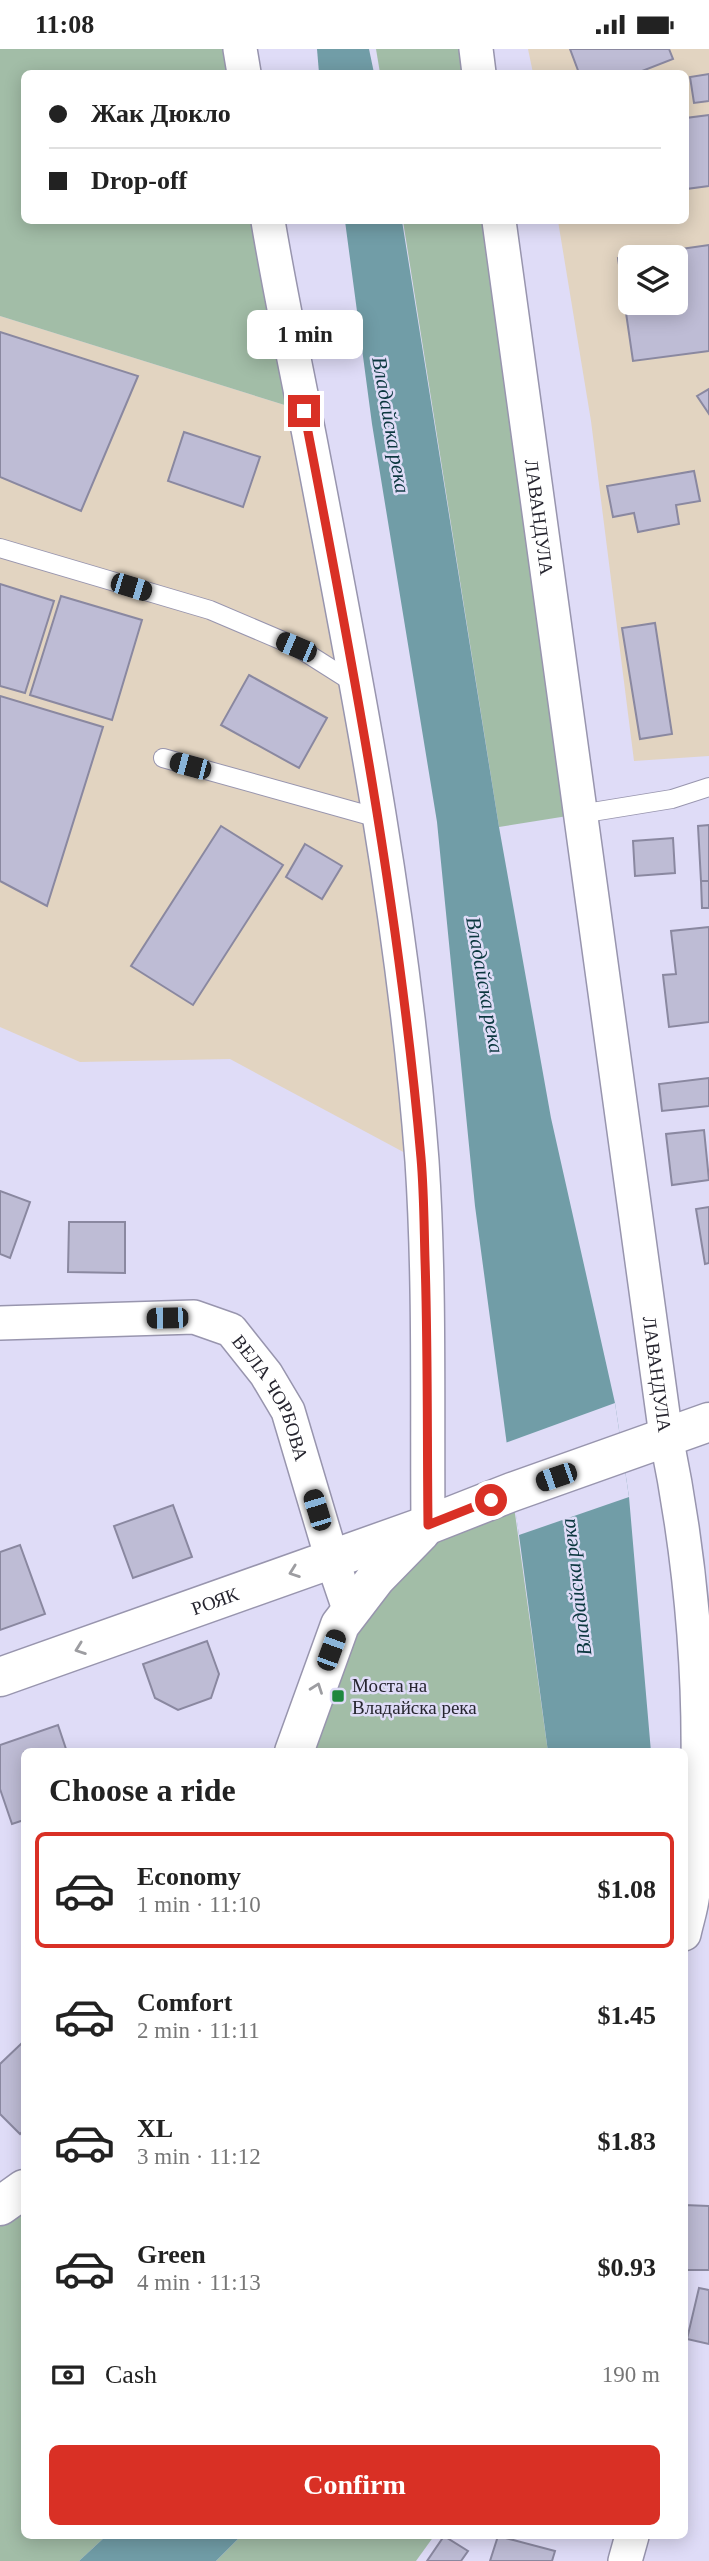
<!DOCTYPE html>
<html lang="en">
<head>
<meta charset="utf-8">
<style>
  :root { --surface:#fff; --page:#f2f2f2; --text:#222; --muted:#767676; --line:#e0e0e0; --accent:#d93025 }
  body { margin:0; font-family:"Times New Roman",serif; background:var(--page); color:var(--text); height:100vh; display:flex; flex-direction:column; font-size:26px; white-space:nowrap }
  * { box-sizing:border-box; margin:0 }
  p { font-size:23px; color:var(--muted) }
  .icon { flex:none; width:38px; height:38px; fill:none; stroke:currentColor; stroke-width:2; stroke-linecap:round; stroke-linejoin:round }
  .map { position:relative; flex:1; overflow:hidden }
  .details { position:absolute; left:21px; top:1699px; width:667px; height:791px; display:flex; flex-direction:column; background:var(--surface); border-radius:10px; box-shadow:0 4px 18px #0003 }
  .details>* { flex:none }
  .top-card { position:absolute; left:21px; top:21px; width:668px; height:154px; border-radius:10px; box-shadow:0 4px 18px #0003; display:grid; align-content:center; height:154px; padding:0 28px; background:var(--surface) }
  .buttons { position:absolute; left:618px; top:196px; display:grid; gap:14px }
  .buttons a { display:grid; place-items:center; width:70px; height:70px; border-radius:10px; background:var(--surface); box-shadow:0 4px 18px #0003; font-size:35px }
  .end { position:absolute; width:32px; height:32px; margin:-16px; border:9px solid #d93025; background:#fff; box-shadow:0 0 0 4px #fff }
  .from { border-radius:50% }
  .bubble { position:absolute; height:49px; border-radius:10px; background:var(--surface); box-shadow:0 4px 18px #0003; font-size:23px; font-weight:600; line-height:49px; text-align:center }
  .car { position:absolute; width:21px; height:42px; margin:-21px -10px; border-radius:9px; box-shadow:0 0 5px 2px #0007; background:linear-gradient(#222 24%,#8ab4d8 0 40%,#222 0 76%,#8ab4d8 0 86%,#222 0) }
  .top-card b { display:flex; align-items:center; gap:24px; height:66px; font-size:26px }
  .top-card b+b { border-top:2px solid var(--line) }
  .top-card i { width:18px; height:18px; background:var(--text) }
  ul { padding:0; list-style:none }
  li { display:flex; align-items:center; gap:21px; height:116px; margin:0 14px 10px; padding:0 14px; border:4px solid transparent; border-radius:10px }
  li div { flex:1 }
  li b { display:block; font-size:26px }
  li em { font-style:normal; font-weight:600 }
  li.on { border-color:var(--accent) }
  li>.icon { width:63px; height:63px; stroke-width:1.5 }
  h2 { padding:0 28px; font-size:32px; line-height:84px }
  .pay { display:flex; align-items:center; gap:18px; height:77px; padding:0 28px; font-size:26px }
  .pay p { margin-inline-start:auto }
  .cta { display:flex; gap:14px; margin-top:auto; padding:14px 28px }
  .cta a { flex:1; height:80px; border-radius:10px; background:var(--accent); color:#fff; font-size:28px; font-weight:600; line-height:80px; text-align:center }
  .status { display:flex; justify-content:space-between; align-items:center; height:49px; padding:0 35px; background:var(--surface); direction:ltr }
  .status svg { height:19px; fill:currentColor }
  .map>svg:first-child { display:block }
  .industrial { fill:#e2d4c1; fill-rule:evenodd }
  .green { fill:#a2bda7 }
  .water { fill:#719da7 }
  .pier { fill:#dfdcf7 }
  .building { fill:#bebcd5; stroke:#8a88a0; stroke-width:2; fill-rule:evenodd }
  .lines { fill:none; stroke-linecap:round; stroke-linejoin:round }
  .service-casing { stroke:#9895ae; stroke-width:20 }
  .minor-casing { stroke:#9895ae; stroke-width:36 }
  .tertiary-casing { stroke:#9895ae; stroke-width:41 }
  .service { stroke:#fff; stroke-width:18 }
  .minor { stroke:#fff; stroke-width:33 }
  .tertiary { stroke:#fff; stroke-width:38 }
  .oneway { stroke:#9d9da1 }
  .route { stroke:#d93025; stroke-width:9 }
  .poi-dot { fill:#1f883f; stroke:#dfdcf7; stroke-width:2.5 }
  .labels { text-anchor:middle; stroke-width:5; stroke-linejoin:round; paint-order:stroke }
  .street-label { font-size:19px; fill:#26252f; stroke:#dfdcf7 }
  .poi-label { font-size:19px; fill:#26252f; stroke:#dfdcf7; text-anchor:start }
  .water-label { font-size:21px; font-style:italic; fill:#0b373f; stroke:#dfdcf7 }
</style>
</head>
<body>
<div class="status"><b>11:08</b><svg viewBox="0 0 49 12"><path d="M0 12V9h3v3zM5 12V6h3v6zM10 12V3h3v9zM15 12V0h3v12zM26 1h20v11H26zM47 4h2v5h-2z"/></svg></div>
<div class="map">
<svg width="709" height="2512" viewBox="0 0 709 2512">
  <rect width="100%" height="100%" fill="#dfdcf7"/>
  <g class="industrial">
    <path d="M528,0h181v707l-75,5 -43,-340 -33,-200h128v-148h-153zM630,208h46v46h-46z"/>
    <polygon points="0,267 304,362 422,1113 230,1010 80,1013 0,978"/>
  </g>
  <g class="green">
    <polygon points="0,0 240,0 244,24 24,24 24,172 268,172 304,362 0,267"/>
    <polygon points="376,0 476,0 479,24 380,24"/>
    <polygon points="403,172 499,172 580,765 499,778"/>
    <polygon points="512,1443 548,1703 294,1703 376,1529"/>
    <polygon points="24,2140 24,2487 106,2487 79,2512 0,2512 0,2157"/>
    <polygon points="241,2487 434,2487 416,2512 216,2512"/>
  </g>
  <g class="water">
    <polygon points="317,0 369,0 374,24 319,24"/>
    <polygon points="345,172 402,172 499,778 551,1069 615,1354 629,1448 651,1703 548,1703 475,1157 437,773 372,375"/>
    <polygon points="106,2487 241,2487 216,2512 79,2512"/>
  </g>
  <polygon class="pier" points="615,1354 629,1448 519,1486 505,1394"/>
  <g class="building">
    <polygon points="570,0 669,0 673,10 637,24 579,24"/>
    <polygon points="709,25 709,52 694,54 690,28"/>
    <polygon points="709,66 709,137 686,140 686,69"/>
    <path d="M709,196v106l-76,10 -15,-103zM630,208h46v46h-46z"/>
    <polygon points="0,283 138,327 81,462 0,428"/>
    <polygon points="709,340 709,365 697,347"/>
    <polygon points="184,383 260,408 243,458 168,432"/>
    <polygon points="694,422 700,452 676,456 679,475 638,483 634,464 613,468 607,437"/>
    <polygon points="0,535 54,552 25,644 0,637"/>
    <polygon points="61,547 142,571 112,671 30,646"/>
    <polygon points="655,574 672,685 640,690 622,579"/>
    <polygon points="249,626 327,669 299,719 221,676"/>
    <polygon points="0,647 103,678 47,857 0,832"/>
    <polygon points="709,776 709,832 701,832 698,777"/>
    <polygon points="221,777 283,816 193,956 131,917"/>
    <polygon points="673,789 675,824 635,827 633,792"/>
    <polygon points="305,795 342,817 322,850 286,828"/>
    <polygon points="701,832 709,832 709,859 702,859"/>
    <polygon points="709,878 709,973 669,978 663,926 676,925 671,882"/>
    <polygon points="709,1029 709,1057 662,1062 659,1035"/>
    <polygon points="704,1081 709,1131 672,1136 666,1085"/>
    <polygon points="0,1142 30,1153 10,1209 0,1205"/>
    <polygon points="709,1158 709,1214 705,1215 696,1160"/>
    <polygon points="69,1173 125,1173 125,1224 68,1223"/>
    <polygon points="173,1456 192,1508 133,1529 114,1477"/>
    <polygon points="20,1496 45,1565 0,1581 0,1503"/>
    <polygon points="207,1592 219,1625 211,1649 178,1661 155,1649 143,1615"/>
    <polygon points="58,1676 67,1703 24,1703 24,1771 12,1775 0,1740 0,1696"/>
    <polygon points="24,1992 24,2081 20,2085 0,2065 0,2015"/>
    <polygon points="684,2156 709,2157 709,2221 684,2221"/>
    <polygon points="699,2239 709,2241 709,2295 687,2290"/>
    <polygon points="444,2487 468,2502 461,2512 427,2512"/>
    <polygon points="498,2487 555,2502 552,2512 490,2512"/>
  </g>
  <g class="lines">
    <defs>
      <g id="service">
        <polyline points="0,499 210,561 297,598 357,636"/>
        <polyline points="163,709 378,769"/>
        <polyline points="580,765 672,750 709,738"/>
      </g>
      <g id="minor">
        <polyline points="240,0 244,24"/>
        <polyline points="476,0 479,24"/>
        <path d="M268,172c13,78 30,155 45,234 45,233 91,468 109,706 8,121 5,243 6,364"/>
        <path id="s1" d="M499,172l167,1215c25,122 36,242 31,366 -1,30 0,61 -4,90 -1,14 -6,28 -9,42"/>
        <path id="s2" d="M0,1274l194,-6 37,13 35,44 22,37 44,148 18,53"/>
        <polyline points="625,2512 632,2487"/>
      </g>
      <g id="tertiary">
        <path id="s3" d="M0,1628l428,-152 84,-33 197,-70"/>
        <polyline points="294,1703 340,1576 376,1529 421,1483"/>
        <polyline points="0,2157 24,2140"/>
      </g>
    </defs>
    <use href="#service" class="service-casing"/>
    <use href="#minor" class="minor-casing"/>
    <use href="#tertiary" class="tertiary-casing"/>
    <use href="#service" class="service"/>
    <use href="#minor" class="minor"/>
    <use href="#tertiary" class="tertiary"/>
  </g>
  <defs><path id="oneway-chevron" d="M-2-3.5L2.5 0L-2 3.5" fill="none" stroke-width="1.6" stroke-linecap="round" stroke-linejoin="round" transform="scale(1.75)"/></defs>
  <g class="oneway">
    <use href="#oneway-chevron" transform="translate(294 1523) rotate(160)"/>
    <use href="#oneway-chevron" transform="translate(80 1600) rotate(160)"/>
    <use href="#oneway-chevron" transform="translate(317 1639) rotate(-70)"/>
  </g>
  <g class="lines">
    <path class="route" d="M304,362c48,248 95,496 117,747 3,34 3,68 4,102 3,88 2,177 3,265l63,-25"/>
  </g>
  <rect class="poi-dot" x="331" y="1640" width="14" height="14" rx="3.5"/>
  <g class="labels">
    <g class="street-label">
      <text dy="7" stroke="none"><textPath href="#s1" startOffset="299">ЛАВАНДУЛА</textPath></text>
      <text dy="7" stroke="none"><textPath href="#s1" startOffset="1164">ЛАВАНДУЛА</textPath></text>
      <text dy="7" stroke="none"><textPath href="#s2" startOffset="313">ВЕЛА ЧОРБОВА</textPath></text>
      <text dy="7" stroke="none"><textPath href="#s3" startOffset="228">РОЯК</textPath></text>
    </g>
    <g class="poi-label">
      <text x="352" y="1643">Моста на<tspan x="352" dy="22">Владайска река</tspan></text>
    </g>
    <g class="water-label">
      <text transform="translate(391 376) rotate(80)" y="7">Владайска река</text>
      <text transform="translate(485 936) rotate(80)" y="7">Владайска река</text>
      <text transform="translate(576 1538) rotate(-97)" y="7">Владайска река</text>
    </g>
  </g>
</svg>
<div class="buttons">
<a><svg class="icon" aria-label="layers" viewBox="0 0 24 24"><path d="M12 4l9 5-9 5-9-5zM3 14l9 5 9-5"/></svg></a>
</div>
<i class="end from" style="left:491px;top:1451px"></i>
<i class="end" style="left:304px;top:362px"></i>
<div class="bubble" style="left:247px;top:261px;width:116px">1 min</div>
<i class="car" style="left:131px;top:538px;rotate:107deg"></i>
<i class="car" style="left:296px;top:598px;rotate:293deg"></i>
<i class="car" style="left:190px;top:717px;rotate:285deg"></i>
<i class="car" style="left:167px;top:1269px;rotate:269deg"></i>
<i class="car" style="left:556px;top:1428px;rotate:251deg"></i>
<i class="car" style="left:317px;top:1461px;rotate:343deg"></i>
<i class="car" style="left:331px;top:1601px;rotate:20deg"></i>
<div class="top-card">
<b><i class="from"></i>Жак Дюкло</b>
<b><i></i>Drop-off</b>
</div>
<section class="details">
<h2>Choose a ride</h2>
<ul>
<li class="on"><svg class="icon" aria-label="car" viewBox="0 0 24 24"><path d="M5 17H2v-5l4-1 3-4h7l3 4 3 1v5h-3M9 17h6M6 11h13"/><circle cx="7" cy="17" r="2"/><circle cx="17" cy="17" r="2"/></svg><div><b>Economy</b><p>1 min · 11:10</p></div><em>$1.08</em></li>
<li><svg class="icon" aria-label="car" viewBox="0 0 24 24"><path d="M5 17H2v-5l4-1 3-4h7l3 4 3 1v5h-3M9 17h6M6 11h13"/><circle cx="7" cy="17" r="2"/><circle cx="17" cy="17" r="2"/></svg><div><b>Comfort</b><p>2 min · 11:11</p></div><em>$1.45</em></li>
<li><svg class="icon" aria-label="car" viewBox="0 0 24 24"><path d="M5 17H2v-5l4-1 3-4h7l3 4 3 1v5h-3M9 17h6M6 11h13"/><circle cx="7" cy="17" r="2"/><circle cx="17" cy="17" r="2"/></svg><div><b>XL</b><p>3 min · 11:12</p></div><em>$1.83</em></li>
<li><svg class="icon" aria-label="car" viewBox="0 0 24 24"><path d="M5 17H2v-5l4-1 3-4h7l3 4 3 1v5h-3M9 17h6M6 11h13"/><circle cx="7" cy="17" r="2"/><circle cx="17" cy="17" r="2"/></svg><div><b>Green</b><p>4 min · 11:13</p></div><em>$0.93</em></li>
</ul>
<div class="pay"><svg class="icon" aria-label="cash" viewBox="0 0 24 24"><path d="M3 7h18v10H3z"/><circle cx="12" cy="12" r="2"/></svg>Cash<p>190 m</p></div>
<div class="cta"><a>Confirm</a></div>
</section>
</div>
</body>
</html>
